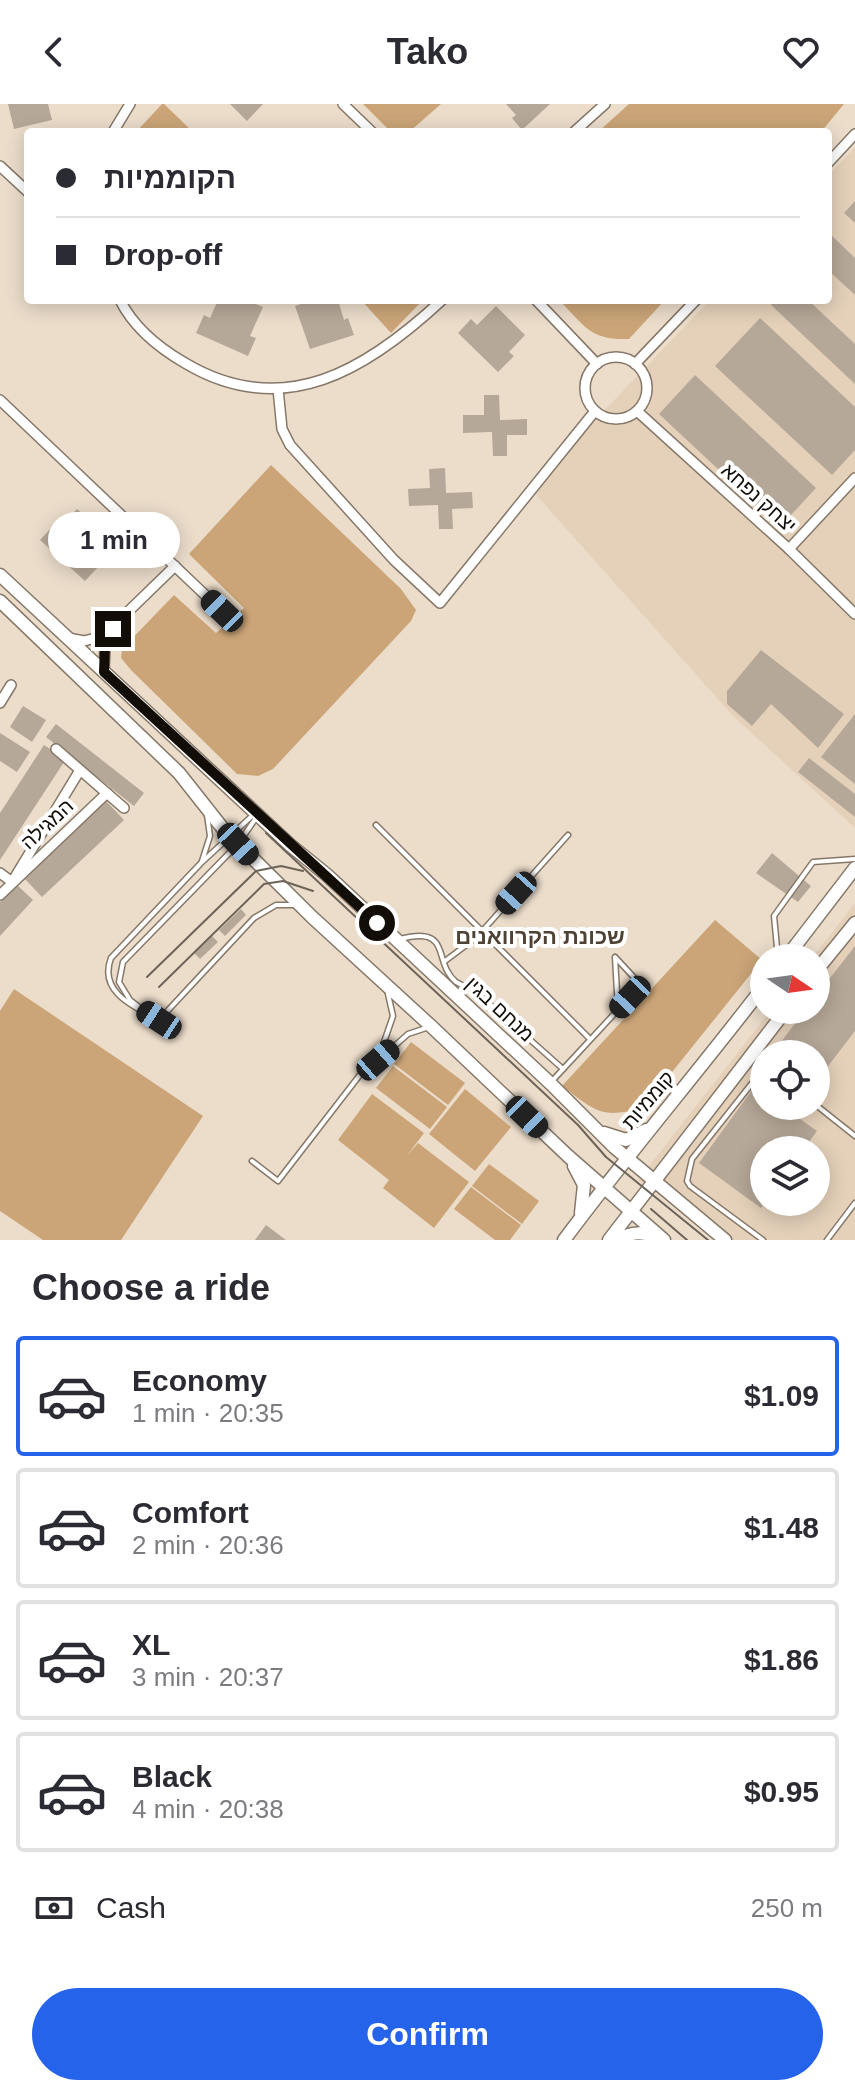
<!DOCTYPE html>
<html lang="en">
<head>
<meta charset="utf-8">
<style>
  :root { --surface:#fff; --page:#f2f2f3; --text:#2b2b33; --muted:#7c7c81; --line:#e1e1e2; --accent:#2563eb }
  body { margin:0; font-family:Helvetica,Heebo,sans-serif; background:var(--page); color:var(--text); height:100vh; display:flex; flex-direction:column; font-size:30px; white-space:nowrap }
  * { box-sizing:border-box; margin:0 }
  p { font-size:26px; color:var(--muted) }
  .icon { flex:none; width:44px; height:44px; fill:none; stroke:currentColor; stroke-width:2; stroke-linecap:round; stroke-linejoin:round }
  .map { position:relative; height:1136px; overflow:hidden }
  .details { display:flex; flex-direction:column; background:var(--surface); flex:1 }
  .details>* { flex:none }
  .top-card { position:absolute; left:24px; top:24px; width:808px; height:176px; border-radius:8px; box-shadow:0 4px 20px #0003; display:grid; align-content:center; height:176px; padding:0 32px; background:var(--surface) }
  .needle { width:52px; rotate:103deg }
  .controls { position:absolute; left:750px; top:840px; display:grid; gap:16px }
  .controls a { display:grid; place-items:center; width:80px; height:80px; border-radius:50%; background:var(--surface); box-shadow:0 4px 20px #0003; font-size:40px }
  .end { position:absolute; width:36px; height:36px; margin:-18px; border:10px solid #120d07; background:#fff; box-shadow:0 0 0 4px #fff }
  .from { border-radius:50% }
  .bubble { position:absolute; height:56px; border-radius:28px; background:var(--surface); box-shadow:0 4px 20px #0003; font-size:26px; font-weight:700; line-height:56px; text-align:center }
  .car { position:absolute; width:24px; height:48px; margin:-24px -12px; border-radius:10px; box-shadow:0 0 6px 2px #0007; background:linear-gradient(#222 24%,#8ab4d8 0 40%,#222 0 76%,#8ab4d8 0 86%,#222 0) }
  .top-card b { display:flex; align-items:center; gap:28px; height:76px; font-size:30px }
  .top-card b+b { border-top:2px solid var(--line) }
  .top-card i { width:20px; height:20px; background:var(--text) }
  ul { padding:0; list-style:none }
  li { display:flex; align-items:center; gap:24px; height:120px; margin:0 16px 12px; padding:0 16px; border:4px solid var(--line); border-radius:8px }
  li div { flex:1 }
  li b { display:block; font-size:30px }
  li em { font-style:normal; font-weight:700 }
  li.current { border-color:var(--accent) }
  li>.icon { width:72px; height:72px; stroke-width:1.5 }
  h2 { padding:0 32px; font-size:36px; line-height:96px }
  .pay { display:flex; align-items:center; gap:20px; height:88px; padding:0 32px; font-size:30px }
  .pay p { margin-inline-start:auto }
  .primary-button { display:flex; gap:16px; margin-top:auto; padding:16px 32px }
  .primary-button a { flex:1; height:92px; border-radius:48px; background:var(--accent); color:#fff; font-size:32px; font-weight:700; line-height:92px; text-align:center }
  header { display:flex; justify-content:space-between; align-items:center; height:104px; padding:0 32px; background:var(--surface); font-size:36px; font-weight:700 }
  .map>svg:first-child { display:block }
  .built { fill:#e5d1ba; fill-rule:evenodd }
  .green { fill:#cba578 }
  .building { fill:#b6a898 }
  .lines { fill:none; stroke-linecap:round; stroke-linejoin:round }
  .lane-casing { stroke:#867869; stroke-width:7 }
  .street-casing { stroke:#867869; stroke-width:12 }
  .secondary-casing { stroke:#867869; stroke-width:15 }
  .lane { stroke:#fff; stroke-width:4 }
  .street { stroke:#fff; stroke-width:9 }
  .secondary { stroke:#fff; stroke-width:12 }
  .tram { stroke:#6d6459; stroke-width:2 }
  .route { stroke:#120d07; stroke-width:10 }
  .labels { text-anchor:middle; stroke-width:8; stroke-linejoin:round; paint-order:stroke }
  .street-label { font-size:20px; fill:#120d07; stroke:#fff }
  .neighbourhood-label { font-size:22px; font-weight:bold; fill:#4e4234; stroke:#fff }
</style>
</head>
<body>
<header><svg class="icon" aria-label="back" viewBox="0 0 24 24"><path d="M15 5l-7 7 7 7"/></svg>Tako<svg class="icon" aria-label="heart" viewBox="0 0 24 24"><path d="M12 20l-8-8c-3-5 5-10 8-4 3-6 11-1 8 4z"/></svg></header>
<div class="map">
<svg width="855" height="1136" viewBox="0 0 855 1136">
  <rect width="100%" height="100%" fill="#ecddcb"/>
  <g class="built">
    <polygon points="855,43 855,724 732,611 530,384 710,196 828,196 828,72"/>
    <path d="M855,799v337h-134l-83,-60 133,-170h45v-52h-4zM764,950h52v52h-52zM764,1046h52v52h-52z"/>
  </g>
  <g class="green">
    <polygon points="162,0 164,0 193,28 136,28"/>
    <polygon points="363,0 441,0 409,28 391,28"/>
    <polygon points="629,0 844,0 821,28 598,28"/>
    <polygon points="361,196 423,196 391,229"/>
    <path d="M559,196h106l-36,39c-40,1 -43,-12 -70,-39z"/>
    <polygon points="271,361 401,485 416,506 411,517 273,665 258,672 237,670 131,566 121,554 122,545 174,491 216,529 244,504 189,450"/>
    <path d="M715,816l47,40 -118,147c-41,13 -49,4 -82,-21z"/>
    <polygon points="14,885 203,1012 121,1136 43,1136 0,1107 0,907"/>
    <polygon points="411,938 465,979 448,1001 394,960"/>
    <polygon points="393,962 447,1003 430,1025 376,984"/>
    <polygon points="465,985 511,1023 475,1067 429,1030"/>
    <polygon points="372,990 424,1029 406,1053 418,1039 469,1078 434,1124 383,1084 389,1076 338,1036"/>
    <polygon points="489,1060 539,1097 522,1120 472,1082"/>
    <polygon points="471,1083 521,1121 510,1136 495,1136 454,1105"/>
  </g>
  <g class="building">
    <polygon points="8,0 48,0 52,16 14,25"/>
    <polygon points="230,0 263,0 247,17"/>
    <polygon points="506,0 550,0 522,26 512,14 516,11"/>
    <polygon points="855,97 855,119 844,109"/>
    <polygon points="828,128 855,154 855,191 828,166"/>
    <polygon points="218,196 246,196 263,203 250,232 256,234 248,252 196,229 204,211 210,214"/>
    <polygon points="313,196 338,196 344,216 348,214 354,231 310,245 295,202"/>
    <polygon points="775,196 808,196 855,240 855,280 771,201"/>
    <polygon points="496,202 525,231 509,248 514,252 498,268 458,229 471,215 477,221"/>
    <polygon points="760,214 855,303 855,346 832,371 715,262"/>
    <polygon points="695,271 816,384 780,423 659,310"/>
    <polygon points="484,291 499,291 500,316 527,315 527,331 507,331 507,352 493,352 492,328 463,329 463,311 484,311"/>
    <polygon points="445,364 446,389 472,388 473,404 452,405 453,425 439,425 438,401 409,402 408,385 430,384 429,365"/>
    <polygon points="77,405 112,437 94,458 99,462 85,477 40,436 53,422 58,426"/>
    <polygon points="761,546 844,610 818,644 771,600 752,622 727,600 727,587"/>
    <polygon points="23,602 46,616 32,638 10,623"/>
    <polygon points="855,610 855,680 821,653"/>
    <polygon points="56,620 144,689 134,702 46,633"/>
    <polygon points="0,629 30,648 17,668 0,657"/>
    <polygon points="44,641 66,655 0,756 0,709"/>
    <polygon points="809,654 855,690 855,713 798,668"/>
    <polygon points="106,697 124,716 42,793 24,774"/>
    <polygon points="772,749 811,782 798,798 756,769"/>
    <polygon points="17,781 33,796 0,832 0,798"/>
    <polygon points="241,805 246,811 225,832 219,826"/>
    <polygon points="212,832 218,838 200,855 194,849"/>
    <polygon points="855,842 855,927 822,970 816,965 816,950 797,950 781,938 805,906 816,906 816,892"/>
    <polygon points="755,982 764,989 764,1002 782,1002 817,1027 803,1046 764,1046 764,1100 761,1104 699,1059"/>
    <polygon points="266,1121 286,1136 255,1136"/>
  </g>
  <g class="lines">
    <defs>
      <g id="lane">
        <polyline points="376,721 590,935"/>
        <polyline points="202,757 210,732 207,711"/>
        <path d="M400,835c53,-14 32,23 56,43 5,3 12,6 18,8l89,79"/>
        <polyline points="778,854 774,812 813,758 855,755"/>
        <polyline points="445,857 477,833 568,731"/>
        <polyline points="143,906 130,896 119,878 123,858 238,740 256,714"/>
        <path d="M159,916c-25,-13 -61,-28 -48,-62l90,-95 52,-48"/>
        <polyline points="159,916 254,814 276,801 296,801"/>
        <polyline points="363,970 408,930 426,924"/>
        <polyline points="553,976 641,881 615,853 618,906"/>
        <polyline points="816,1001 855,1032"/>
        <polyline points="252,1057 278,1077 383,941 393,912 388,890"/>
        <polyline points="763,1136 690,1082 687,1077 692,1055 764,964"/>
        <polyline points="827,1136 855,1099"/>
      </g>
      <g id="street">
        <polyline points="343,0 372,28"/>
        <polyline points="113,28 130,0"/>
        <polyline points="574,28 605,0"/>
        <polyline points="828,59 855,30"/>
        <polyline points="0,62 28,88"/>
        <path d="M120,196c14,28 39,48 65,63 99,59 183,6 257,-63"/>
        <polyline points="536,196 597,260"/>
        <circle cx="616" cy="284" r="31"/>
        <polyline points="635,260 696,196"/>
        <polyline points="278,285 282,325 290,341 394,456 440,499 595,307"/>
        <polyline points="0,296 222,507"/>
        <polyline points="637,307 789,445 855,510"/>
        <polyline points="789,445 855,374"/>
        <polyline points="68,534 84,537 103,532 175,462"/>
        <polyline points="104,568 105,542 111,527"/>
        <polyline points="0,599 11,581"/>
        <polyline points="56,645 124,704"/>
        <polyline points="0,769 12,778 80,666"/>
        <polyline points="0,791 107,689"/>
      </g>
      <g id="secondary">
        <polyline points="0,471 290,741 327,771 550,979 614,1043 725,1136"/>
        <polyline points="0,497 179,669 224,726 312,813 432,923 568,1052 664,1136"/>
        <polyline points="786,854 855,764"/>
        <polyline points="816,867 855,819"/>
        <polyline points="604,1029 626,1036 646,1026"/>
        <polyline points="574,1062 584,1081 581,1109"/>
        <path d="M564,1136c64,-86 134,-168 200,-254"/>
        <polyline points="609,1136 786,906"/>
        <path d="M617,1136c15,-9 27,-8 42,-2"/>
      </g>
    </defs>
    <use href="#lane" class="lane-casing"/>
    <use href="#street" class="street-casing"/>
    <use href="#secondary" class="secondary-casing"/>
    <use href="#lane" class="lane"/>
    <use href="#street" class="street"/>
    <use href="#secondary" class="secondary"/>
    <g class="tram">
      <polyline points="266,729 578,1021 606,1053 708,1136"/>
      <polyline points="147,873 256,767 281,762 303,767"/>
      <polyline points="159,883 264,780 283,777 313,787"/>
      <polyline points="651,1105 687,1136"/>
    </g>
  </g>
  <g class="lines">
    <polyline class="route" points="113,525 105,542 104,568 377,819"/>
  </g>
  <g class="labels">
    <g class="street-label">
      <text transform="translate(759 394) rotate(42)" y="7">יצחק נפחא</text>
      <text transform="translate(47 720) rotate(-43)" y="7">המגילה</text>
      <text transform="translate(500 905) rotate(43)" y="7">מנחם בגין</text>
      <text transform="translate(648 996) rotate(-50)" y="7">קוממיות</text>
    </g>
    <g class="neighbourhood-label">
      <text x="540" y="840">שכונת הקרוואנים</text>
    </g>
  </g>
</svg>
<div class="controls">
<a><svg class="needle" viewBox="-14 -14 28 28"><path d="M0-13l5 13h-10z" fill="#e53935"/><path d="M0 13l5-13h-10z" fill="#7c7c81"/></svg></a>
<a><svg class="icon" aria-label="locate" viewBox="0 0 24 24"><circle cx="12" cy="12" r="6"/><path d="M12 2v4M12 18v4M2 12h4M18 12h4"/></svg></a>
<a><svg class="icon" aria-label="layers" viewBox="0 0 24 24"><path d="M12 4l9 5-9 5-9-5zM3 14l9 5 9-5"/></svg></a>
</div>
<i class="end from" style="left:377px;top:819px"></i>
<i class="end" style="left:113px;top:525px"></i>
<div class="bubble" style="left:48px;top:408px;width:132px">1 min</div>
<i class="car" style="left:222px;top:507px;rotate:314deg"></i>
<i class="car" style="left:238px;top:740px;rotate:137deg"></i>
<i class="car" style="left:516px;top:789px;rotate:222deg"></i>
<i class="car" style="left:630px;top:893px;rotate:223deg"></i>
<i class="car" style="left:159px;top:916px;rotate:303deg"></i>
<i class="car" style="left:378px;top:956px;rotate:49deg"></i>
<i class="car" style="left:527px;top:1013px;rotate:134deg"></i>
<div class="top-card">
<b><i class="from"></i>הקוממיות</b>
<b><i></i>Drop-off</b>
</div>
</div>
<section class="details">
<h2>Choose a ride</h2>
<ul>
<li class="current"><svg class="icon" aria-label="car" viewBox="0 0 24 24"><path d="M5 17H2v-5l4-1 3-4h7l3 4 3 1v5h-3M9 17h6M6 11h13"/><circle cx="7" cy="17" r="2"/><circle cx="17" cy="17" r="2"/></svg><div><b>Economy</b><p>1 min · 20:35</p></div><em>$1.09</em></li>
<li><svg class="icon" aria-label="car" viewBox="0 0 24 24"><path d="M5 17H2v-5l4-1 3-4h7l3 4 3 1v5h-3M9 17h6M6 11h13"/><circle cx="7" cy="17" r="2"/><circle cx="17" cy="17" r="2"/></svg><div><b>Comfort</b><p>2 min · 20:36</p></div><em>$1.48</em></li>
<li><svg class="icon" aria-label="car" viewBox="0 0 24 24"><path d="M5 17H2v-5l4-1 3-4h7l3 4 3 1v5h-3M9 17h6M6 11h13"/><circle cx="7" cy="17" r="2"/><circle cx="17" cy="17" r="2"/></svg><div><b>XL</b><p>3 min · 20:37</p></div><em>$1.86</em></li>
<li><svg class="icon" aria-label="car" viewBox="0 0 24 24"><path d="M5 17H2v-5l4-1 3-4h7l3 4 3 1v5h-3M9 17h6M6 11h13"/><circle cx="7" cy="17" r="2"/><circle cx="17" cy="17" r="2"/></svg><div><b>Black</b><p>4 min · 20:38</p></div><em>$0.95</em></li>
</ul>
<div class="pay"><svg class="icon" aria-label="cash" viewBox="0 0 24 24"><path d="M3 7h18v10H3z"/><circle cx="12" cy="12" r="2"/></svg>Cash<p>250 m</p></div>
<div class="primary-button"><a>Confirm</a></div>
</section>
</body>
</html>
